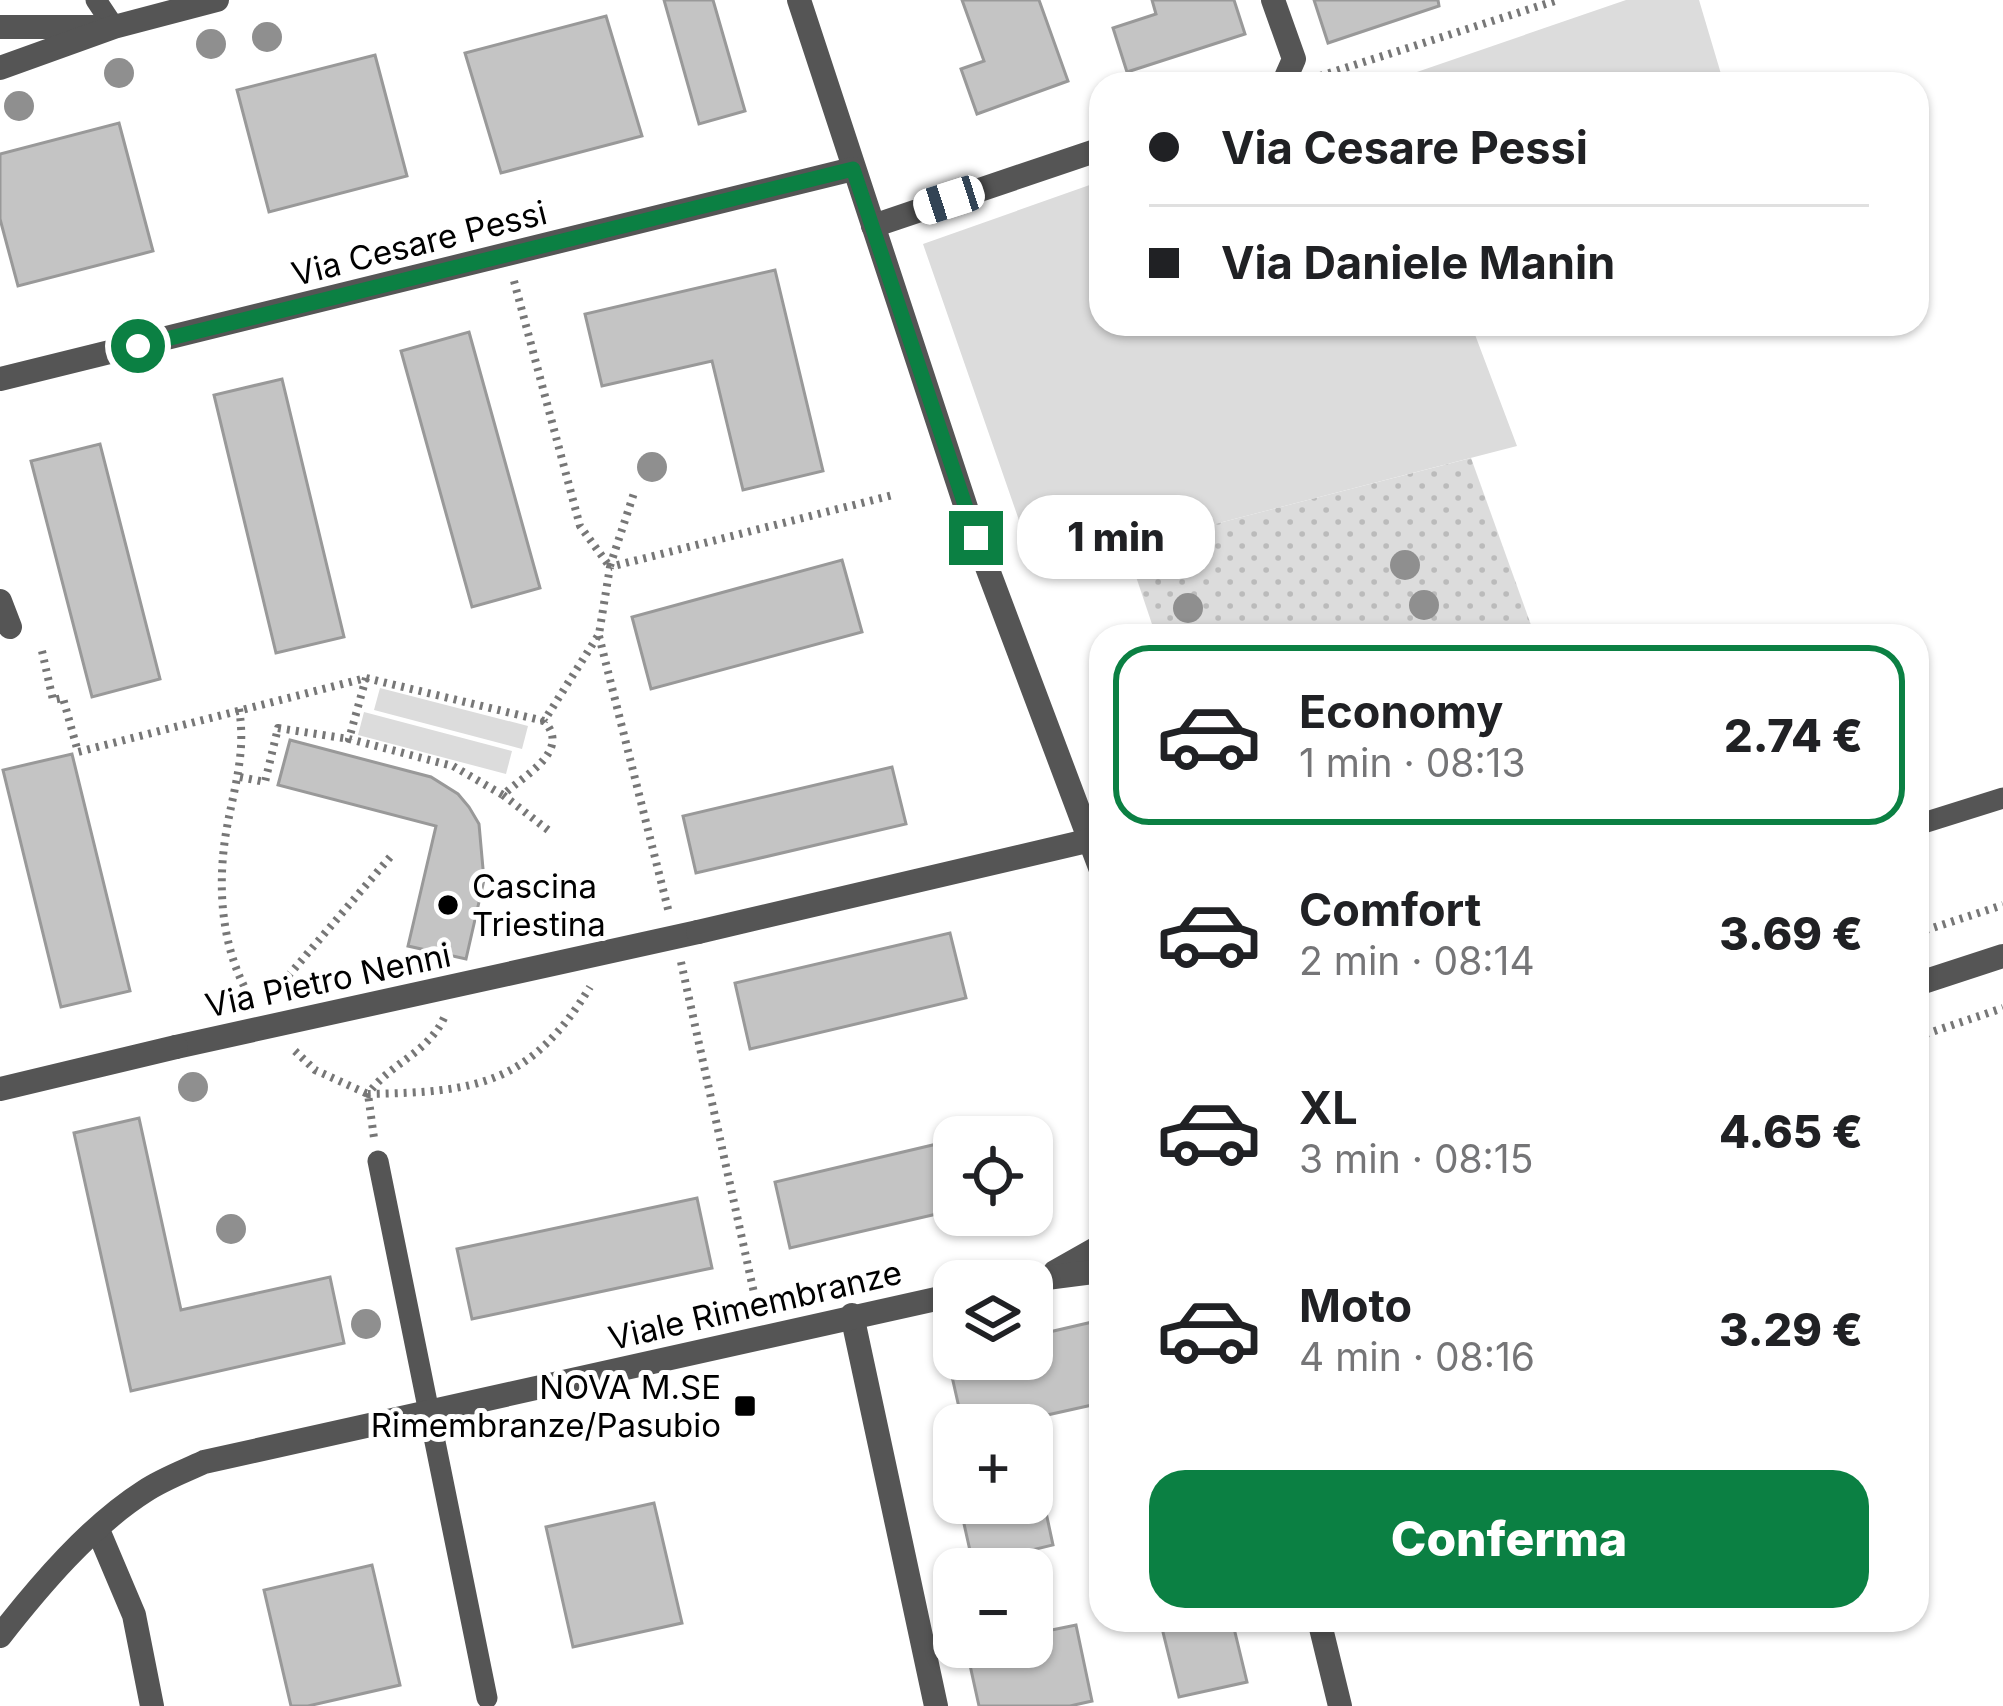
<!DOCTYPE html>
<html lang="it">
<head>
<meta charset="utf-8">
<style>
  :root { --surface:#fff; --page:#f6f6f6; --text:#202124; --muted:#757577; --line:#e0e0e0; --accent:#0b8043 }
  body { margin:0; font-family:Inter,sans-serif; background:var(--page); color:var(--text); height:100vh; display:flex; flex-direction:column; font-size:45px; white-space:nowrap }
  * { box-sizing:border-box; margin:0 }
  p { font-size:39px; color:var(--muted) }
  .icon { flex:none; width:66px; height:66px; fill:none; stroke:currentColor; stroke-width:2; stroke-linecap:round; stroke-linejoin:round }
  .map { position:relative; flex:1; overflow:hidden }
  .sheet { position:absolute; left:1089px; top:624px; width:840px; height:1008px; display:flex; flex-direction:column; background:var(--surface); border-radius:36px; box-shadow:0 3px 9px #0004 }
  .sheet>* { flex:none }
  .guide { position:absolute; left:1089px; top:72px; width:840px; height:264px; border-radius:36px; box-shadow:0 3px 9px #0004; display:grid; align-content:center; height:264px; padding:0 60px; background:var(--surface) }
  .buttons { position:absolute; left:933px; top:1116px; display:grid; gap:24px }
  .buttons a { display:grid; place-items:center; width:120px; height:120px; border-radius:24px; background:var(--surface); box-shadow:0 3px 9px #0004; font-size:60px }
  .end { position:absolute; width:54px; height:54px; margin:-27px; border:15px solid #0b8043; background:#fff; box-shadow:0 0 0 6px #fff }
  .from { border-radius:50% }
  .bubble { position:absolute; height:84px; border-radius:36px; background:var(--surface); box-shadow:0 3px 9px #0004; font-size:39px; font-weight:800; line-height:84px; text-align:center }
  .car { position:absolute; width:36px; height:72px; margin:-36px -18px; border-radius:15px; box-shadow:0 0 9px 3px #0007; background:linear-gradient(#fff 24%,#345 0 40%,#fff 0 76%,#345 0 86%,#fff 0) }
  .guide b { display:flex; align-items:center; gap:42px; height:114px; font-size:45px }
  .guide b+b { border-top:3px solid var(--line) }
  .guide i { width:30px; height:30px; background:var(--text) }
  ul { padding:21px 0 0; list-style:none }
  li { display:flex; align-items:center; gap:36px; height:180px; margin:0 24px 18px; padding:0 36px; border:6px solid transparent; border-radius:36px }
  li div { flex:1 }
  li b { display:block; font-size:45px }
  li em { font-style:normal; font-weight:800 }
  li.active { border-color:var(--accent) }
  li>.icon { width:108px; height:108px; stroke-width:1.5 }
  .primary-button { display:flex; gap:24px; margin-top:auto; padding:24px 60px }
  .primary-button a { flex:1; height:138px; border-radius:36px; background:var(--accent); color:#fff; font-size:48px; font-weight:800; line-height:138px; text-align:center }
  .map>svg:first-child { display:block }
  .green { fill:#dcdcdc }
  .park { fill:url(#park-dots) }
  .building { fill:#c4c4c4; stroke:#999; stroke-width:3 }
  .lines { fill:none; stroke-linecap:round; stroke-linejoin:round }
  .path { stroke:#777; stroke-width:8; stroke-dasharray:3 6; stroke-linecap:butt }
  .service { stroke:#555; stroke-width:21 }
  .pedestrian { stroke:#555; stroke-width:24 }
  .minor { stroke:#555; stroke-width:24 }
  .tertiary { stroke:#555; stroke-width:24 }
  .tree { fill:#8f8f8f }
  .route { stroke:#0b8043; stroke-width:15 }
  .poi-dot { fill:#000; stroke:#fff; stroke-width:4.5 }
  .labels { text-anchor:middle; stroke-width:10; stroke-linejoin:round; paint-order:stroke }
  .street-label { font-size:33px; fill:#000; stroke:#fff }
  .poi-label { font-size:33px; fill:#000; stroke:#fff; text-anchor:start }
</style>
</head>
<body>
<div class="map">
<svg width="2003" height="1706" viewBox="0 0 2003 1706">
  <defs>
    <pattern id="park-dots" width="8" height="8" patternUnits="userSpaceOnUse" patternTransform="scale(3)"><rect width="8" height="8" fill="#dcdcdc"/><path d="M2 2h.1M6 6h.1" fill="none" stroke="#bbb" stroke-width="1.8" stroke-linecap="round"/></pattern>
  </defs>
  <rect width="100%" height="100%" fill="#fff"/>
  <g class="green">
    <polygon points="1626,0 1699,0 1724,84 1382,84"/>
    <polygon points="1101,181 1101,324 1471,324 1517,446 1126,547 1038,575 923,244"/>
    <polygon points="380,688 528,726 522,749 374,710"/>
    <polygon points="364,712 512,751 506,774 358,735"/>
  </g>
  <polygon class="park" points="1471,458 1535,636 1156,636 1126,547"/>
  <g class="building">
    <polygon points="664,0 713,0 745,111 699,124"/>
    <polygon points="962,0 1039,0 1068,81 977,114 961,69 984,61"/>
    <polygon points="1152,0 1234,0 1245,34 1127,72 1113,28 1156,14"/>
    <polygon points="1314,0 1438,0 1439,6 1328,43"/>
    <polygon points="606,16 642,136 501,173 465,53"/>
    <polygon points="375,55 407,176 269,212 237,90"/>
    <polygon points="119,123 153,251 18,286 0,219 0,154"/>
    <polygon points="775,270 823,471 743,490 712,361 602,386 585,314"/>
    <polygon points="469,332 540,588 472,607 401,351"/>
    <polygon points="282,379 344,637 276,653 214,395"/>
    <polygon points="100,444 160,679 92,697 31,461"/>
    <polygon points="842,560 862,632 651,689 632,617"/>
    <polygon points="290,740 431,777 458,794 469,807 479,824 484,880 466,959 408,946 436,826 278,785"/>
    <polygon points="72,754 130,991 61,1007 3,770"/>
    <polygon points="892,767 906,824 696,873 683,816"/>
    <polygon points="950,933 966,998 750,1049 735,983"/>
    <polygon points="139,1118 181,1310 330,1277 344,1343 131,1391 74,1133"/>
    <polygon points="954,1140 954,1210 790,1248 775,1182"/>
    <polygon points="697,1198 712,1268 472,1319 457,1249"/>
    <polygon points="1101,1320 1101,1403 1025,1420 1026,1425 963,1425 948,1359 1032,1359 1032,1336"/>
    <polygon points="654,1503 682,1623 573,1647 546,1527"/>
    <polygon points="976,1503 1044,1503 1053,1545 973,1564 960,1506"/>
    <polygon points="372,1565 400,1685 308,1706 291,1706 264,1590"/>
    <polygon points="1160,1620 1232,1620 1247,1682 1179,1697"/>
    <polygon points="1076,1625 1092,1701 1070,1706 979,1706 966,1647 1032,1647 1032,1634"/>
  </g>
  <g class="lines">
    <g class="path">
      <polyline points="1320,76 1558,0"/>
      <polyline points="514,281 580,526 610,567"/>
      <polyline points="610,566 634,493"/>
      <polyline points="599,636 669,913"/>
      <polyline points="42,651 53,700 63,698 78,752 366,678 544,721"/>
      <path d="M366,678l-17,61 104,27 50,29c21,-20 69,-44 41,-74l55,-87 11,-67 283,-72"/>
      <path d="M239,709c8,47 -7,84 -14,130 -8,57 -2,116 29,165"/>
      <polyline points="240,777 265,782 278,728 349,739"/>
      <polyline points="503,795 548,830"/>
      <polyline points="1917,933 2003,905"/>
      <polyline points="681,962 758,1311"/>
      <polyline points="271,996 391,856"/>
      <path d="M444,1018c-17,36 -54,45 -76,76 108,-2 162,-9 222,-107"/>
      <polyline points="1917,1037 2003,1008"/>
      <polyline points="295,1051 315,1070 368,1094 374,1138"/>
    </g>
    <g class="service">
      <polyline points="96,0 114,27"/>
      <polyline points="1917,825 2003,798"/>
      <polyline points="378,1161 487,1698"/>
    </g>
    <polyline class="pedestrian" points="176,1047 698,932"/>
    <g class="minor">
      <polyline points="799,0 976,538 1101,870"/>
      <polyline points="1273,0 1294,59 1283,84"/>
      <polyline points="0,27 93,27"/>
      <polyline points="0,68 114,27 217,0"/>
      <polyline points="873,226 1101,149"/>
      <polyline points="0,379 853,169"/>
      <polyline points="0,601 10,627"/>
      <polyline points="698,932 1091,840"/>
      <polyline points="0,1089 176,1047"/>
      <polyline points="852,1315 936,1706"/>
      <polyline points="98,1530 134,1615 152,1706"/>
      <polyline points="1319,1620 1340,1706"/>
    </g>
    <g class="tertiary">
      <polyline points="1917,984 2003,956"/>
      <polyline points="1055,1272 1101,1246"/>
      <polyline points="1023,1281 1101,1271"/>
      <path d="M0,1636c40,-51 90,-110 145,-145 18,-12 40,-20 59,-29l750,-167"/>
    </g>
  </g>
  <g class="tree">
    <circle cx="267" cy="37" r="15"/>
    <circle cx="211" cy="44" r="15"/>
    <circle cx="119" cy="73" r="15"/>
    <circle cx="19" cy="106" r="15"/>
    <circle cx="652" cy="467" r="15"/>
    <circle cx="1405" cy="565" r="15"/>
    <circle cx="1424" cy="605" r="15"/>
    <circle cx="1188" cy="608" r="15"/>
    <circle cx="193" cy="1087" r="15"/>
    <circle cx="231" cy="1229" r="15"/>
    <circle cx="366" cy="1324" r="15"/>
  </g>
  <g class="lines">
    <polyline class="route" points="138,346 853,169 976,538"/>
  </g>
  <g class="poi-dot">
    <circle cx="448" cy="905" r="12"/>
    <rect x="733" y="1394" width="24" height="24" rx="6"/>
  </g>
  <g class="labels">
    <g class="street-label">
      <text transform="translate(419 243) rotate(-14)" y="12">Via Cesare Pessi</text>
      <text transform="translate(328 980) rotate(-12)" y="12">Via Pietro Nenni</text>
      <text transform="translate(755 1305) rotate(-13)" y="12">Viale Rimembranze</text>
    </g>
    <g class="poi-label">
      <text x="472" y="898">Cascina<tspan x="472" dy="38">Triestina</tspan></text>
      <text x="721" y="1399" text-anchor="end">NOVA M.SE<tspan x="721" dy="38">Rimembranze/Pasubio</tspan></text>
    </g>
  </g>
</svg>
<div class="buttons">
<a><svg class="icon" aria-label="locate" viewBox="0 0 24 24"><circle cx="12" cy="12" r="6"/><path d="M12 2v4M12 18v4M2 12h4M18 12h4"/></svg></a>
<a><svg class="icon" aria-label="layers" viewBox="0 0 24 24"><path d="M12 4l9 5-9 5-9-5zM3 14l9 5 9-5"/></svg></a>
<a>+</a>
<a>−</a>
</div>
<i class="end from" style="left:138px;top:346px"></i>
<i class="end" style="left:976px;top:538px"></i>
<div class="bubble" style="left:1017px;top:495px;width:198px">1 min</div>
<i class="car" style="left:949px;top:200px;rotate:252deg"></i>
<div class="guide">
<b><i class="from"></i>Via Cesare Pessi</b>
<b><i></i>Via Daniele Manin</b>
</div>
<section class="sheet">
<ul>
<li class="active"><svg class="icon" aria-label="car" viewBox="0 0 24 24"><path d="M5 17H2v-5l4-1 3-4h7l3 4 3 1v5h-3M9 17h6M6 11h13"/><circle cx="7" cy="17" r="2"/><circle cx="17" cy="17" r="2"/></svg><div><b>Economy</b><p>1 min · 08:13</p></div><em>2.74 €</em></li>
<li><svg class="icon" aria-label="car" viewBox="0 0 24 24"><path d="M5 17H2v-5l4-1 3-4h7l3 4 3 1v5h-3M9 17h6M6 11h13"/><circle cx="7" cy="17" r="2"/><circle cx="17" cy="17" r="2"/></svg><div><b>Comfort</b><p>2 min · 08:14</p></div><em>3.69 €</em></li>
<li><svg class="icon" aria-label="car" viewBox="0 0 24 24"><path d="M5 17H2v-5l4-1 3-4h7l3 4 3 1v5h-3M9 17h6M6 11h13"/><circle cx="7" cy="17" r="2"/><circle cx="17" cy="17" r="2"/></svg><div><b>XL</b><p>3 min · 08:15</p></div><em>4.65 €</em></li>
<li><svg class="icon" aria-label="car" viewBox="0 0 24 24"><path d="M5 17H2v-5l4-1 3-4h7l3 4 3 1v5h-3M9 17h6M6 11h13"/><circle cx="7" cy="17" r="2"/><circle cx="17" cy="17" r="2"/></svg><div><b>Moto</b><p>4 min · 08:16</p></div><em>3.29 €</em></li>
</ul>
<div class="primary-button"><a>Conferma</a></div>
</section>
</div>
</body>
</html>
